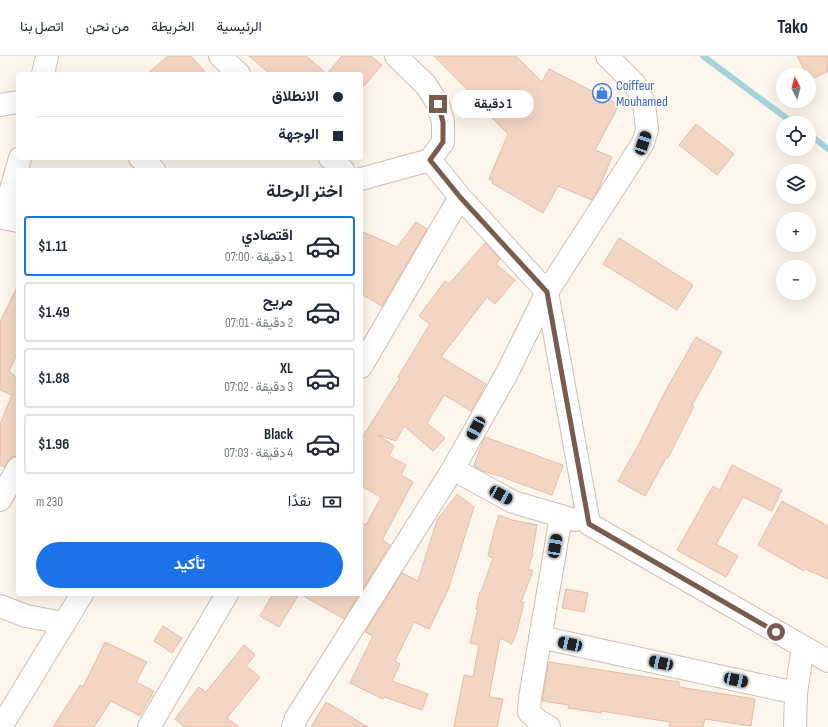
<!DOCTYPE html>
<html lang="ar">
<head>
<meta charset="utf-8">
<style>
  :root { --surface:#fff; --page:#f6f6f7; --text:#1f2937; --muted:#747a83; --line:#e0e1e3; --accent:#1a73e8 }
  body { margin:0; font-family:"Sofia Sans Condensed",Vazirmatn,sans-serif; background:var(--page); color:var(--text); direction:rtl; height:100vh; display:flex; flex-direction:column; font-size:15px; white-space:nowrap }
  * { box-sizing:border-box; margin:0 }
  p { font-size:13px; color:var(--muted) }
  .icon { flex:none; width:22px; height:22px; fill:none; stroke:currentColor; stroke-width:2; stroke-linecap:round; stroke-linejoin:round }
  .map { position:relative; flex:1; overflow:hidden; direction:ltr }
  .sheet { position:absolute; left:16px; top:112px; width:347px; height:428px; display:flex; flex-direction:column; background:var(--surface); border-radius:4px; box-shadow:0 4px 16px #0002; direction:rtl }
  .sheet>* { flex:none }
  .guide { position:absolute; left:16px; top:16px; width:347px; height:88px; border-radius:4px; box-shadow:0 4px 16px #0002; direction:rtl; display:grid; align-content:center; height:88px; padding:0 20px; background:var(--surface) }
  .needle { width:26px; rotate:354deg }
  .tools { position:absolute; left:776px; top:12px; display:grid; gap:8px }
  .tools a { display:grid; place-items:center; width:40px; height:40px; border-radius:50%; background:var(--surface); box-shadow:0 4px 16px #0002; font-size:20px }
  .end { position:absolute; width:18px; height:18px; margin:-9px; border:5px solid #7a5c4d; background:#fff; box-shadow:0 0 0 2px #fff }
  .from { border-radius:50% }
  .bubble { position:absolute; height:28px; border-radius:14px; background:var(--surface); box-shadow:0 4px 16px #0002; font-size:13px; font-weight:700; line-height:28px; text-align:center; direction:rtl }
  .car { position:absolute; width:12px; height:24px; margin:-12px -6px; border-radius:5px; box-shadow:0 0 3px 1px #0007; background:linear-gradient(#222 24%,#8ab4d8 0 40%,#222 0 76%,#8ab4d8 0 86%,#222 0) }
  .guide b { display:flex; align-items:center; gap:14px; height:38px; font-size:15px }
  .guide b+b { border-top:1px solid var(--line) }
  .guide i { width:10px; height:10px; background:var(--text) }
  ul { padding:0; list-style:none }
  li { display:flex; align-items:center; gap:12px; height:60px; margin:0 8px 6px; padding:0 12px; border:2px solid var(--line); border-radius:4px }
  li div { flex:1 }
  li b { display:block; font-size:15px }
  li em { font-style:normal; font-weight:700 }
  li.active { border-color:var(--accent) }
  li>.icon { width:36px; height:36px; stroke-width:1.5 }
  h2 { padding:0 20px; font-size:18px; line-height:48px }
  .pay { display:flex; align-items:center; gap:10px; height:44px; padding:0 20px; font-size:15px }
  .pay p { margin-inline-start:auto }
  .cta { display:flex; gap:8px; margin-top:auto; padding:8px 20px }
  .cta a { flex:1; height:46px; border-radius:24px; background:var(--accent); color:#fff; font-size:16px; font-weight:700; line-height:46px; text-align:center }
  header { display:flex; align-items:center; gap:24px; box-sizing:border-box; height:56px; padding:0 20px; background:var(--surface); border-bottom:1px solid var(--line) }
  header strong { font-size:19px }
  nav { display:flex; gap:22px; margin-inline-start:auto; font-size:14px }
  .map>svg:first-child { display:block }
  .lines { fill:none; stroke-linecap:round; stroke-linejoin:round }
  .stream { stroke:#a5d3da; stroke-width:6 }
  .building { fill:#f3d5c3; stroke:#e6bba3 }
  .minor-casing { stroke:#d1beb0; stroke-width:24 }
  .minor { stroke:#fff; stroke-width:22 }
  .route { stroke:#7a5c4d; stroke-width:5 }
  .labels { text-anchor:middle; stroke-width:3; stroke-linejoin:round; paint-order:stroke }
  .shop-label { font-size:14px; fill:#366cbe; stroke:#fffaf3; text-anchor:start }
</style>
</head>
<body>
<header>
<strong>Tako</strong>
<nav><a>الرئيسية</a><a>الخريطة</a><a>من نحن</a><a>اتصل بنا</a></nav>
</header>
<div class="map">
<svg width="828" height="671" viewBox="0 0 828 671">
  <rect width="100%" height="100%" fill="#fdf6ec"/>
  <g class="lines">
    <g class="stream">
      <polyline points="703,0 793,67"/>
      <polyline points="809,78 828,93"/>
    </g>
  </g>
  <g class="building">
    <polygon points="168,0 191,0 207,18 147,18"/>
    <polygon points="249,0 306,0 327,18 342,0 371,0 382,9 361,33 361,18 270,18"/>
    <polygon points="434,0 516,0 542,26 549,13 619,49 595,94 612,101 599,132 592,144 558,130 543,157 492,127 493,125 489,123 508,78 466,36 468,34"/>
    <polygon points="797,0 828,0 828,15 810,24 809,19 807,19"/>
    <polygon points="696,68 734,98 717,119 679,89"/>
    <polygon points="416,166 427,173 382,250 361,238 361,175 397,191"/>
    <polygon points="619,182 693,229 677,254 603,208"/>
    <polygon points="485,187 500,203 496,208 515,224 495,248 487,241 441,301 486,328 471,355 444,339 427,367 445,382 433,395 404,370 396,385 378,379 394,390 389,400 406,409 401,419 413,426 382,484 390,489 361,535 361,466 366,469 381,441 361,430 361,383 400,322 398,321 430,268 419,260 445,225 449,228"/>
    <polygon points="18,229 18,296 9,315 18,323 18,400 11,401 7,406 4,411 0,409 0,368 12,339 0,334 0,335 0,266"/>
    <polygon points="696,281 722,296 692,349 694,350 668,402 666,402 645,440 618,425 640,386 665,336"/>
    <polygon points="485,381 563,409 552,439 507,423 507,422 482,415 474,410 482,387"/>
    <polygon points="732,409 782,434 772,455 743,441 716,488 738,500 726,521 677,494 713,430 720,434"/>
    <polygon points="457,438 474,451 448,534 429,573 414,566 395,605 400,608 392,625 428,638 422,654 384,641 383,643 350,627 373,580 365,576 402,517 418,525 437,464"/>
    <polygon points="782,445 828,470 828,523 805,513 804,515 758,489"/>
    <polygon points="499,459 512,464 537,469 532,498 533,498 528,513 533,515 521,546 524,546 517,575 512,588 500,582 489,641 503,643 497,671 454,671 464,619 473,621 479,589 470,587 478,553 476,553 480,536 481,536 493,502 488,500 495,471"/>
    <polygon points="566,533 588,537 584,556 562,552"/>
    <polygon points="273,538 299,538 279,571 260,560"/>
    <polygon points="300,538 359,538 344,563"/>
    <polygon points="163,570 182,582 172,597 154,585"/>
    <polygon points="105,586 147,606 136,626 154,635 140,660 111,645 94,671 53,671 80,629 83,631"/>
    <polygon points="244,589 255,599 246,610 260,621 227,662 239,671 185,671 175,663 199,631 206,636"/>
    <polygon points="549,606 679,626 679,631 755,643 751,670 705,663 703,671 669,671 670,666 601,655 601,657 568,652 569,649 542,645"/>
    <polygon points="326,646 368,671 311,671"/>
  </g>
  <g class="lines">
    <defs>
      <g id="minor">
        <polyline points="220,0 239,18"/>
        <polyline points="43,18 47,0"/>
        <polyline points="0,49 18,46"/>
        <polyline points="140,102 154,114"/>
        <polyline points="330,102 343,114"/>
        <polyline points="430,104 460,141 547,236 589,468 828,605"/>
        <polyline points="361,123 430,104 443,86 443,66 438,48 426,29 396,0"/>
        <polyline points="18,165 3,162 20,102"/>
        <polyline points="361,311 460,141"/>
        <polyline points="453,413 513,446 575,464"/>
        <polyline points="0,444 18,412"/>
        <polyline points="0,550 26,560 64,567"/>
        <polyline points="540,581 796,637"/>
        <polyline points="1,671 82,538"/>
        <polyline points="149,671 227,538"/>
        <polyline points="293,671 296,662 453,413 507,317 547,236 643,87 647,74 644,47 634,27 607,0"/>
        <polyline points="549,671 538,665 529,656 530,642 561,460"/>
        <polyline points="795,671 796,637 803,591"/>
      </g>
    </defs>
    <use href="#minor" class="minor-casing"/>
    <use href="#minor" class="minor"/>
  </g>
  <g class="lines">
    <polyline class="route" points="438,48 443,66 443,86 430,104 460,141 547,236 589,468 776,576"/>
  </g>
  <defs>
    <symbol id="shop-ring" viewBox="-11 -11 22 22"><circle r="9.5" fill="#fffaf3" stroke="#3f7fe0" stroke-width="1.5"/><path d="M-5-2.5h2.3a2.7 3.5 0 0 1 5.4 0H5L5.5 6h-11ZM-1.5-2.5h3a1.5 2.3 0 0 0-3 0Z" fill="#3f7fe0"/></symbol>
  </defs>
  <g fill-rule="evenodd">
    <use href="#shop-ring" x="591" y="26" width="22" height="22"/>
  </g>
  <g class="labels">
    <g class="shop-label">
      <text x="616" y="34">Coiffeur<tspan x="616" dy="16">Mouhamed</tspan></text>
    </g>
  </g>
</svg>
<div class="tools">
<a><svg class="needle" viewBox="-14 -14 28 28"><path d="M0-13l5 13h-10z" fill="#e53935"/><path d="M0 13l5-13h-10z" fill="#747a83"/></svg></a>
<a><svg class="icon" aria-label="locate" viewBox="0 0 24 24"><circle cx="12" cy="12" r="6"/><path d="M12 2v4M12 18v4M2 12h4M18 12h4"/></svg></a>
<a><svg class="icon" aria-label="layers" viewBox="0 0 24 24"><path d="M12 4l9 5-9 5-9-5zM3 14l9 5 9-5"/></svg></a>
<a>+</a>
<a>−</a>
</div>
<i class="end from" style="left:776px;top:576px"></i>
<i class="end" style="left:438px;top:48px"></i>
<div class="bubble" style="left:452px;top:34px;width:82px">1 دقيقة</div>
<i class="car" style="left:643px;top:87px;rotate:18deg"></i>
<i class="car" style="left:476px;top:372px;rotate:209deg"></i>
<i class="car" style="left:501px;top:439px;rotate:119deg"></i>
<i class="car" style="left:555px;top:490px;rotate:10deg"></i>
<i class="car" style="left:570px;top:588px;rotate:282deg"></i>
<i class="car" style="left:661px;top:607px;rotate:282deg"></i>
<i class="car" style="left:736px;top:624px;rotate:102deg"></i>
<div class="guide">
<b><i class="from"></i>الانطلاق</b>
<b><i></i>الوجهة</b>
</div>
<section class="sheet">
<h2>اختر الرحلة</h2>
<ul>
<li class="active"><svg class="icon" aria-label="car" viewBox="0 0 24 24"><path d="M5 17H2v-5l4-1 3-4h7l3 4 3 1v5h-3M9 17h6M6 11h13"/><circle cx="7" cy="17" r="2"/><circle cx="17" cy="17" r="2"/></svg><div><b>اقتصادي</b><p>1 دقيقة · 07:00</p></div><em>$1.11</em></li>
<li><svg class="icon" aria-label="car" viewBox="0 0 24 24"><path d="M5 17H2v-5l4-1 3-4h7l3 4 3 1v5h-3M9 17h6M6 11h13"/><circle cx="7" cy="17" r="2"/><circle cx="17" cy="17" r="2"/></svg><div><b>مريح</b><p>2 دقيقة · 07:01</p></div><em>$1.49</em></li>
<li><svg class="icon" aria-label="car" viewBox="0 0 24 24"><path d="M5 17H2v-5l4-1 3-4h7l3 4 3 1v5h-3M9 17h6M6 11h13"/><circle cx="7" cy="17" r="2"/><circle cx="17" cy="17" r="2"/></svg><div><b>XL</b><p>3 دقيقة · 07:02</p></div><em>$1.88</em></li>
<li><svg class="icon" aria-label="car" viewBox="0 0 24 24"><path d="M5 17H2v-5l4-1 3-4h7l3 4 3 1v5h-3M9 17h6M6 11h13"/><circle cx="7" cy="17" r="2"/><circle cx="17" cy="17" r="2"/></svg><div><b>Black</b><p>4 دقيقة · 07:03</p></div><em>$1.96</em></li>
</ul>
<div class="pay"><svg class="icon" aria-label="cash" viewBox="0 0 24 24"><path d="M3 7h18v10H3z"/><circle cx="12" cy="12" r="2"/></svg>نقدًا<p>230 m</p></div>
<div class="cta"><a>تأكيد</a></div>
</section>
</div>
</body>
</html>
